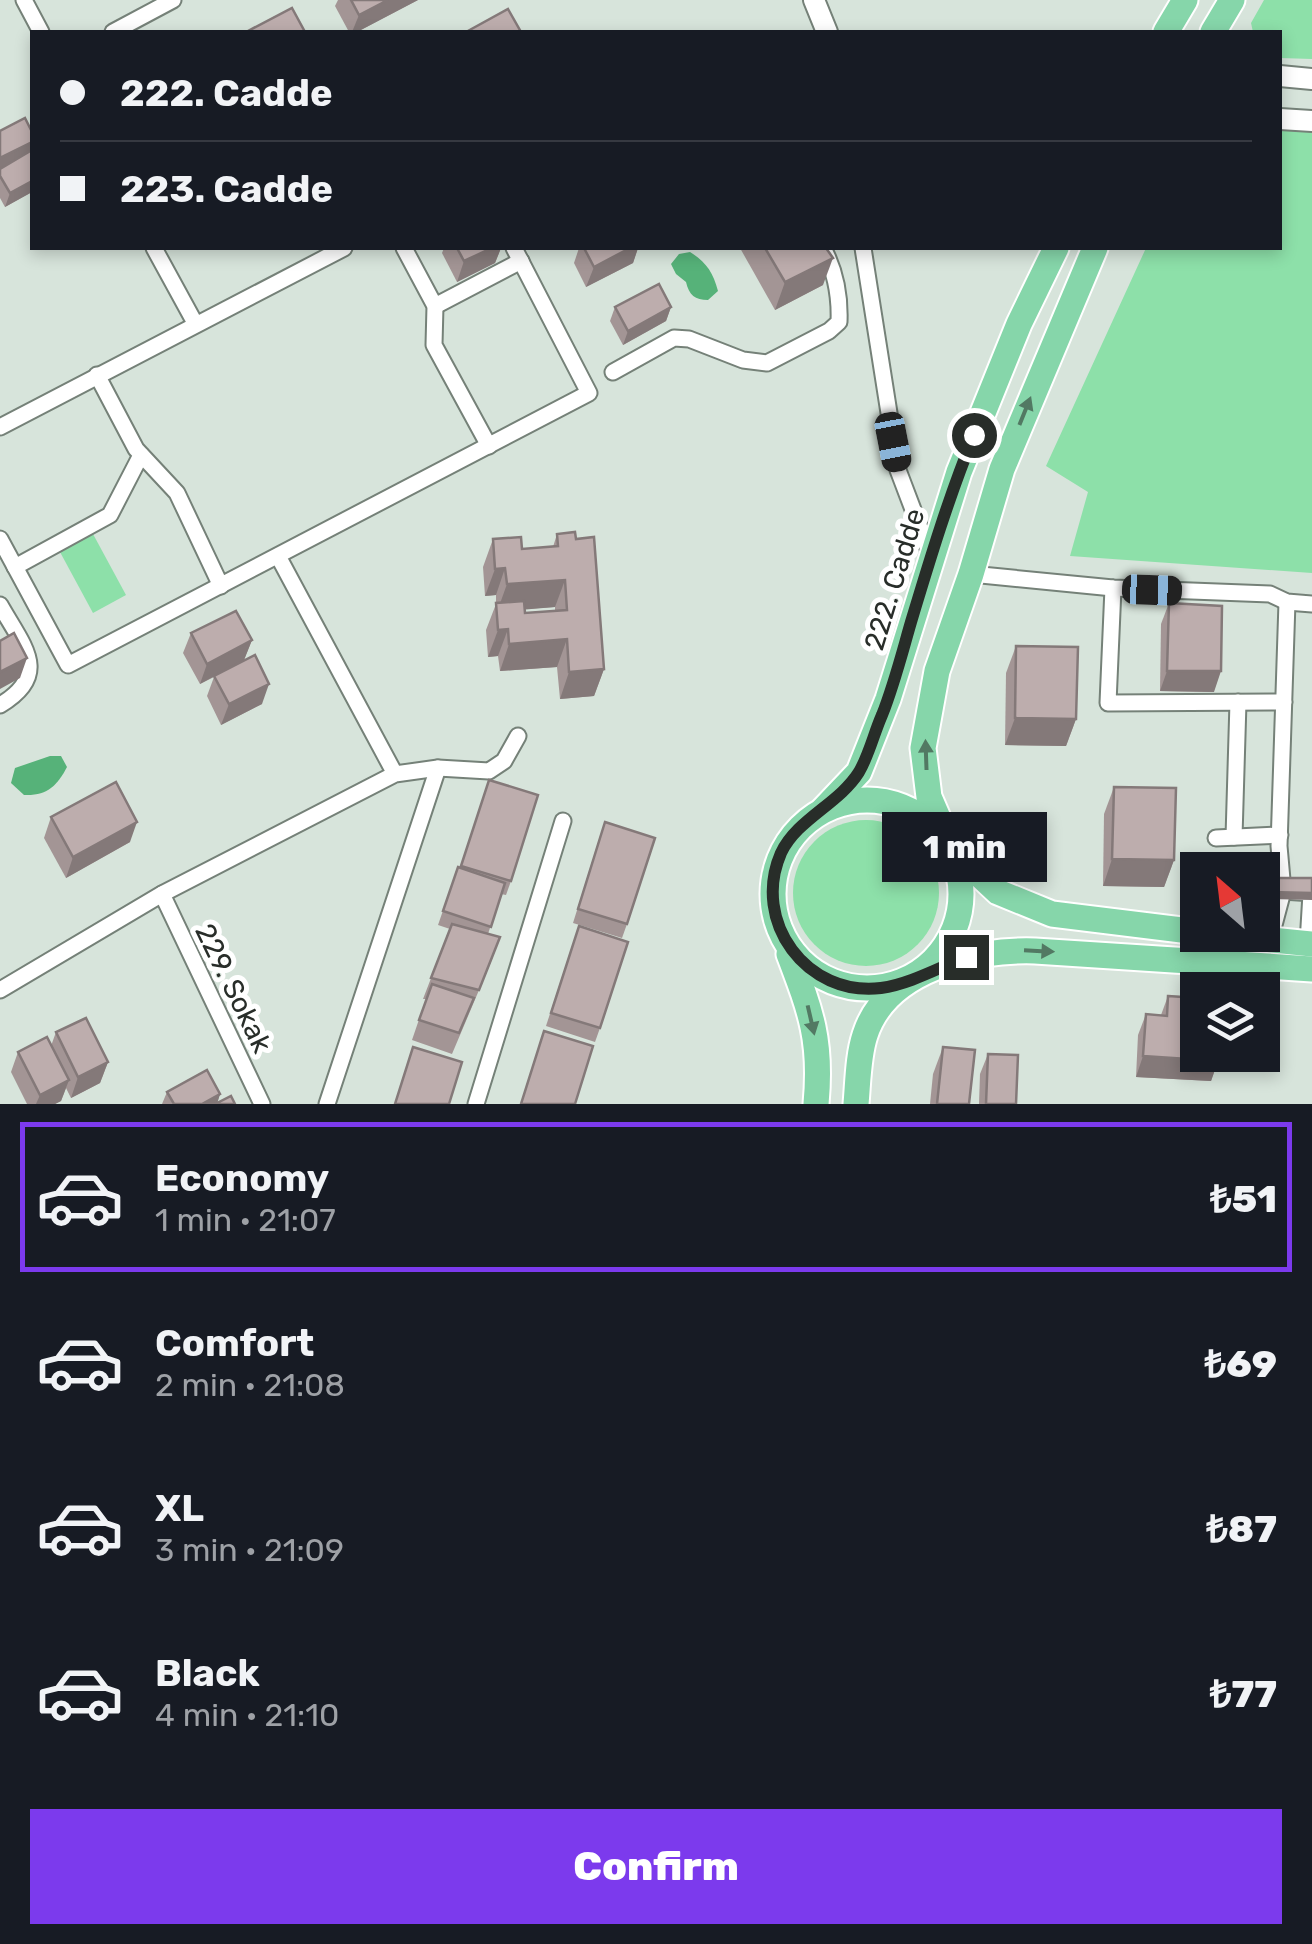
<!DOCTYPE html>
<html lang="en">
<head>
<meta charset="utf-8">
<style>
  :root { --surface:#171b24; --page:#20242c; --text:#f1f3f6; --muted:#9ea1a6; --line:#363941; --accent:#7c3aed }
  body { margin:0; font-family:Rubik,sans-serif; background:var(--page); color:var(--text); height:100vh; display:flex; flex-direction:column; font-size:38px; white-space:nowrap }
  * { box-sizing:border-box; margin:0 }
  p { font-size:32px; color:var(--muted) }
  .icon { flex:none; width:55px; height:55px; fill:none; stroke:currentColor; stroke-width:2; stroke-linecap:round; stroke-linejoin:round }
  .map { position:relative; height:1104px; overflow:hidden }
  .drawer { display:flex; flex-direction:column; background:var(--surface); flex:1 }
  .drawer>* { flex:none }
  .banner { position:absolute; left:30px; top:30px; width:1252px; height:220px; border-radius:0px; box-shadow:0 5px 15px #0003; display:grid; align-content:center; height:220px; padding:0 30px; background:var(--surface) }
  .needle { width:65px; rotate:332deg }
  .buttons { position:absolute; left:1180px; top:852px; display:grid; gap:20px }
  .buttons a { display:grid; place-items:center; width:100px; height:100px; border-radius:0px; background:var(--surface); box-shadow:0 5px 15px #0003; font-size:50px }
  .end { position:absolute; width:45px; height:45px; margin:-22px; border:12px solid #282d29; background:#fff; box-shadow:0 0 0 5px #fff }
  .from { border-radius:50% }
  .bubble { position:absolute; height:70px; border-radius:0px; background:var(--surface); box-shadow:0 5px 15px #0003; font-size:32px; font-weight:800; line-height:70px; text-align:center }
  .car { position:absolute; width:30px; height:60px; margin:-30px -15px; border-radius:12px; box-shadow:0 0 8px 2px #0007; background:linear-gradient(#222 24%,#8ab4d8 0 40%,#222 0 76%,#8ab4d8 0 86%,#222 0) }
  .banner b { display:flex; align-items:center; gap:35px; height:95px; font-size:38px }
  .banner b+b { border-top:2px solid var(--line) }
  .banner i { width:25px; height:25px; background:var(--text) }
  ul { padding:18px 0 0; list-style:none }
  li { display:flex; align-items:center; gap:30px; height:150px; margin:0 20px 15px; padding:0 10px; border:5px solid transparent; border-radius:0px }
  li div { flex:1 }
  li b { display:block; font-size:38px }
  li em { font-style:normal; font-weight:800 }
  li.on { border-color:var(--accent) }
  li>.icon { width:90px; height:90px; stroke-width:1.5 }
  .button { display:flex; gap:20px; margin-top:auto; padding:20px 30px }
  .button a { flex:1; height:115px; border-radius:0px; background:var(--accent); color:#fff; font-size:40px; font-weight:800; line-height:115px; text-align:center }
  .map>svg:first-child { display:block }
  .green { fill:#8de0a9 }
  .water { fill:#56b279 }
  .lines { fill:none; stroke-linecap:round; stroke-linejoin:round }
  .minor-casing { stroke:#758178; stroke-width:19 }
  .tertiary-casing { stroke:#758178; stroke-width:24 }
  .primary-casing { stroke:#fff; stroke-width:29 }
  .minor { stroke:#fff; stroke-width:15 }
  .tertiary { stroke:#fff; stroke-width:20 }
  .primary { stroke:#86d6aa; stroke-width:25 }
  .wall { fill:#a39595; fill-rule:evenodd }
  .shaded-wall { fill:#847979 }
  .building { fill:#bdadad; stroke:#847979; stroke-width:2.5 }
  .oneway { fill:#527963 }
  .route { stroke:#282d29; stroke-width:12 }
  .labels { text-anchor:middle; stroke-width:10; stroke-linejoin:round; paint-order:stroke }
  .street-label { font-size:28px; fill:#282d29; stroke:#fff }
</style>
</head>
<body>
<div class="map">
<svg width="1312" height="1104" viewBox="0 0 1312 1104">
  <rect width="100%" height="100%" fill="#d7e4db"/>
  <g class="green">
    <polygon points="1264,0 1312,0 1312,59 1280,58 1280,32 1253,32 1251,23"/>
    <polygon points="1280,123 1312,125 1312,573 1070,556 1088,492 1046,466 1146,248 1280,248"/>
    <polygon points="93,534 126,595 93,613 60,552"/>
    <circle cx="866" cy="893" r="73"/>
  </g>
  <g class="water">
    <path d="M690,252c16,10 23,20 28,39l-10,9c-13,0 -19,-5 -22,-18l-10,-8 -5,-10 8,-10z"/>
    <path d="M50,756h11l6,11c-10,19 -20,29 -43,28l-13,-12 4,-15z"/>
  </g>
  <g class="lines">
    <defs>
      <g id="minor">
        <polyline points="24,0 41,32"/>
        <polyline points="113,32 173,0"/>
        <polyline points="154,248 195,323"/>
        <polyline points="404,248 435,306 434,345 489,446"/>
        <polyline points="863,248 898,470 931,557"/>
        <polyline points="435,306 521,261"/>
        <path d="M613,372l61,-34 15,1 54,21 24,3 62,-32 10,-9c1,-25 -4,-52 -16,-74"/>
        <polyline points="97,375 136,449 177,493 221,586"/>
        <polyline points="0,427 344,248"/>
        <polyline points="0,539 68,665 589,393 514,248"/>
        <polyline points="278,556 395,774"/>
        <polyline points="15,567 110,515 141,455"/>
        <polyline points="971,574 1113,588 1270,594 1287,602 1312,604"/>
        <polyline points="1113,588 1108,703 1284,702"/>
        <polyline points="1287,602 1279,846 1283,891 1312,893"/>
        <path d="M0,605c23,41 52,69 0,100"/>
        <polyline points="1234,837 1238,702"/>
        <polyline points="1216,838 1280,835"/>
        <polyline points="162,894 262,1104"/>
        <polyline points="1270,940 1283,891"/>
        <polyline points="1308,943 1311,894"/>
        <polyline points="0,990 162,894 395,774 438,768 489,771 504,761 518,736"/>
        <polyline points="327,1104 438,768"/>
        <polyline points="476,1104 563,821"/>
      </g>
      <g id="tertiary">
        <polyline points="814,0 827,32"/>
        <polyline points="1280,76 1312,79"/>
        <polyline points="1280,119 1312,121"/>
      </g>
      <g id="primary">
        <polyline points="1166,32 1185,0"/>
        <polyline points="1213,32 1232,0"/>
        <polyline points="1095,248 1002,469 971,574 937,671 923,748 929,797 951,848 998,892 1052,914 1198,932"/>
        <circle cx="867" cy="894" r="94"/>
        <polyline points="823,810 859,772 888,699 959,472 1019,324 1056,248"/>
        <polyline points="1223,935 1312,944"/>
        <path d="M789,954c22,58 33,87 27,150"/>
        <path d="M856,1104c2,-22 2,-48 9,-69 21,-66 109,-86 170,-84l277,18"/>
      </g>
    </defs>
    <use href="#minor" class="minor-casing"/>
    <use href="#tertiary" class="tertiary-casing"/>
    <use href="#primary" class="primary-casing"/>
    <use href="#minor" class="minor"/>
    <use href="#tertiary" class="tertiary"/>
    <use href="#primary" class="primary"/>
  </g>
  <g class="wall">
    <polygon points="338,0 418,0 357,32 349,32 335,6"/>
    <polygon points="0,131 32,132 32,192 5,207 0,198"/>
    <polygon points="444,248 501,248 495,263 457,282 442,253"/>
    <polygon points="579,248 638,248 633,263 586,287 574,263"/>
    <polygon points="740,248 826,248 823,285 775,310"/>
    <polygon points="615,307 671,307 666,321 623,345 610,321"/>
    <path d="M557,534l47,135 -10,27 -34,3 -3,-32 -57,4 -2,-15 -10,1 -2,-27 10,-26v-9l-11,1 -2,-29 10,-28 29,10 31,-2zM555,607v4l-30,2v-4z"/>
    <polygon points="1169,603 1214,692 1160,691 1161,624"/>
    <polygon points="191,633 252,640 244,660 262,704 221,725 207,696 214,677 200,684 183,653"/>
    <polygon points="1016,646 1076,719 1066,746 1005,745 1006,673"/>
    <polygon points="1114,787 1174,860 1164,887 1103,886 1104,814"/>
    <polygon points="484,794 511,881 506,895 501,894 488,934 493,957 452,1054 412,1040 426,999 423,999 450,929 438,925 458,867 460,868"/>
    <polygon points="51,817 130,842 66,878 44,838"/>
    <polygon points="600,836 627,924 622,938 573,923"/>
    <polygon points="574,940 600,1028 595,1042 546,1026"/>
    <polygon points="1168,996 1198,1055 1218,1061 1211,1081 1136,1077 1138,1035 1146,1014 1161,1015"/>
    <polygon points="56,1032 108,1062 100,1083 71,1098 66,1088 61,1101 55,1104 27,1104 11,1072 18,1052 51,1046"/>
    <polygon points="943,1047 969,1104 930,1104 933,1074"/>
    <polygon points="988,1054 1016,1104 979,1104 980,1074"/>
    <polygon points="167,1092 220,1094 217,1103 235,1104 162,1104"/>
  </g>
  <g class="shaded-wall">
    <polygon points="388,0 418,0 357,32 352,32 359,15"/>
    <polygon points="32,142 32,151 0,170 0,158"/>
    <polygon points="32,181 32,192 5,207 10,193"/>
    <polygon points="492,248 501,248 495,263 457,282 464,261"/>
    <polygon points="630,248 638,248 633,263 586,287 594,267"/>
    <polygon points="833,258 823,285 775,310 785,282"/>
    <polygon points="671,307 666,321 623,345 628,331"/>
    <polygon points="505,568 496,595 485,596 495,569"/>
    <polygon points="565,580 555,607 497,612 507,584"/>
    <polygon points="508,629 498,656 488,657 498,630"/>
    <polygon points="567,639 557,667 500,671 509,644"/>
    <polygon points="252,640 244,660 200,684 207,664"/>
    <polygon points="27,658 20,678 0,689 0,672"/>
    <polygon points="604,669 594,696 560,699 569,672"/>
    <polygon points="1167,671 1221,671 1214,692 1160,691"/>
    <polygon points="269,684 262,704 221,725 229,704"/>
    <polygon points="1015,718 1076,719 1066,746 1005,745"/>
    <polygon points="137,822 130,842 66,878 73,857"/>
    <polygon points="1112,859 1174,860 1164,887 1103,886"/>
    <polygon points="1268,892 1312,893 1312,900 1266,899"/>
    <polygon points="1143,1056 1218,1061 1211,1081 1136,1077"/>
    <polygon points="108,1062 100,1083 71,1098 78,1077"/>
    <polygon points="69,1080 61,1101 55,1104 36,1104 40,1095"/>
    <polygon points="220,1094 217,1104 202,1104"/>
  </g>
  <g class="building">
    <polygon points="351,0 388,0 359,15"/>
    <polygon points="292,8 305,32 246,32"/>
    <polygon points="508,9 521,32 466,32"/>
    <polygon points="25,118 32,132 32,142 0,158 0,131"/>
    <polygon points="32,150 32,181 10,193 0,176 0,169"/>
    <polygon points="457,248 492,248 464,261"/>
    <polygon points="584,248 630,248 594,267"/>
    <polygon points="765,248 826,248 833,258 785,282"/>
    <polygon points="659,284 671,307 628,331 615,307"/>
    <polygon points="575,532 576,539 594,537 604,669 569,672 567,639 509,644 508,629 498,630 496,603 524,601 525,613 567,610 565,580 507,584 505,568 495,569 493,539 521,537 522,549 558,546 557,534"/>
    <polygon points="1169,603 1222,606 1221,671 1167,671"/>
    <polygon points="236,611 252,640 207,664 191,633"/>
    <polygon points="14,633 27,658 0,672 0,641"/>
    <polygon points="1016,646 1078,647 1076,719 1015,718"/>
    <polygon points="255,655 269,684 229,704 214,676"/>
    <polygon points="489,780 538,795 511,881 461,866"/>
    <polygon points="116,782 137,822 73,857 51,817"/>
    <polygon points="1114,787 1176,788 1174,860 1112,859"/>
    <polygon points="605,822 655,838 627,924 578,909"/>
    <polygon points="458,867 505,883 491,927 443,911"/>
    <polygon points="1269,878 1312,878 1312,893 1268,892"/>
    <polygon points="452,924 500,937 479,990 431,978"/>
    <polygon points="579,926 628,942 600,1028 551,1013"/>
    <polygon points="432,984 474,998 459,1033 419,1020"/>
    <polygon points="1168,996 1198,998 1198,1055 1219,1055 1218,1061 1143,1056 1146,1014 1167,1016"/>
    <polygon points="86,1018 108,1062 78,1077 56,1032"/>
    <polygon points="544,1031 593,1046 575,1104 521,1104"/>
    <polygon points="47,1037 69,1080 40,1095 18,1052"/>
    <polygon points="413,1047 462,1062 449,1104 395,1104"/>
    <polygon points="943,1047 975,1050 969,1104 937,1104"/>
    <polygon points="988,1054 1018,1055 1016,1104 986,1104"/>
    <polygon points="207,1070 220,1094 202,1104 174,1104 167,1092"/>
    <polygon points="231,1096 235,1104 215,1104"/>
  </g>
  <defs><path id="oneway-solid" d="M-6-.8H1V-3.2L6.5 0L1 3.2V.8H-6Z" transform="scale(2.5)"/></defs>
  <g class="oneway">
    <use href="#oneway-solid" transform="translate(1025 411) rotate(-68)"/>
    <use href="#oneway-solid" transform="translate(926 755) rotate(-92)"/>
    <use href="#oneway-solid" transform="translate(1039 951) rotate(3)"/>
    <use href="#oneway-solid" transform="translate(811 1020) rotate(77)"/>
  </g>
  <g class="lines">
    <path class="route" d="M966,957c-26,10 -56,27 -85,31 -74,9 -130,-66 -100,-135 16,-34 58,-49 78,-81 10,-17 15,-39 23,-57 12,-30 20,-62 29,-93 19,-63 38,-126 63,-187"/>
  </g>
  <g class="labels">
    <g class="street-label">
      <text transform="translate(894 579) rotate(-73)" y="10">222. Cadde</text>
      <text transform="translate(234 988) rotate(64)" y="10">229. Sokak</text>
    </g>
  </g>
</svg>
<div class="buttons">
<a><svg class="needle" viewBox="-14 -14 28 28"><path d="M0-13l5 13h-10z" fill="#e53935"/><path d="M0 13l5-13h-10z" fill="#9ea1a6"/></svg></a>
<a><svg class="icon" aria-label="layers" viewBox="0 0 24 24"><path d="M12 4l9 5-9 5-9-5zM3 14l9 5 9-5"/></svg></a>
</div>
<i class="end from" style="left:974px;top:435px"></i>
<i class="end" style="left:966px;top:957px"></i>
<div class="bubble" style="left:882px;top:812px;width:165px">1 min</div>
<i class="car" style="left:893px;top:442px;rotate:169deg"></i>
<i class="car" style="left:1152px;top:590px;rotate:92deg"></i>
<div class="banner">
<b><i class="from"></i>222. Cadde</b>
<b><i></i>223. Cadde</b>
</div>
</div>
<section class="drawer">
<ul>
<li class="on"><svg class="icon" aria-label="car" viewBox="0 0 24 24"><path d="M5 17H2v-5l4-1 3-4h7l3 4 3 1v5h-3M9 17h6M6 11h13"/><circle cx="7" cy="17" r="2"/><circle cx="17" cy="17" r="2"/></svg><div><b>Economy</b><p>1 min · 21:07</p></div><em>₺51</em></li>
<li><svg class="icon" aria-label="car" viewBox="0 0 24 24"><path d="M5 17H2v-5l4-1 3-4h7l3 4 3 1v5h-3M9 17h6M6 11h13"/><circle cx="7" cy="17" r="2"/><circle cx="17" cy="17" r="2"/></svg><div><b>Comfort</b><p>2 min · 21:08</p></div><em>₺69</em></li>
<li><svg class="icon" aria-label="car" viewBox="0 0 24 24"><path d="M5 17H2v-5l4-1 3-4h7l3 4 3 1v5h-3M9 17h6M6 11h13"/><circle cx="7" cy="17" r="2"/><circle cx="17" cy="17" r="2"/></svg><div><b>XL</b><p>3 min · 21:09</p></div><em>₺87</em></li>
<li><svg class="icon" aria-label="car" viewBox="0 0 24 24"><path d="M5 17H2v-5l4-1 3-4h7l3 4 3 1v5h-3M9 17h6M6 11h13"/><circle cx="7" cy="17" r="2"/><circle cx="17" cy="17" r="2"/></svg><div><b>Black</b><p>4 min · 21:10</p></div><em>₺77</em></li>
</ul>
<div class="button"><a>Confirm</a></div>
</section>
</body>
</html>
